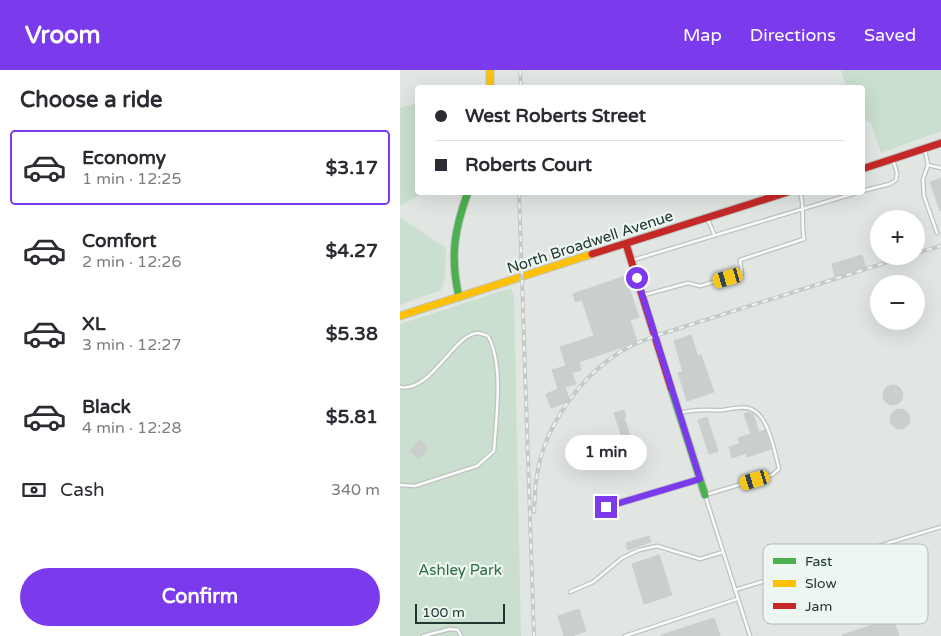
<!DOCTYPE html>
<html lang="en">
<head>
<meta charset="utf-8">
<style>
  :root { --surface:#fff; --page:#f2f2f3; --text:#2b2b33; --muted:#7c7c81; --line:#e1e1e2; --accent:#7c3aed }
  body { margin:0; font-family:"Varela Round",sans-serif; background:var(--page); color:var(--text); height:100vh; display:flex; flex-direction:column; font-size:19px; white-space:nowrap }
  * { box-sizing:border-box; margin:0 }
  p { font-size:16px; color:var(--muted) }
  .icon { flex:none; width:28px; height:28px; fill:none; stroke:currentColor; stroke-width:2; stroke-linecap:round; stroke-linejoin:round }
  .map { position:relative; flex:1; overflow:hidden }
  .details { display:flex; flex-direction:column; background:var(--surface); width:400px }
  .details>* { flex:none }
  .top-card { position:absolute; left:15px; top:15px; width:450px; height:110px; border-radius:5px; box-shadow:0 5px 20px #0002; display:grid; align-content:center; height:110px; padding:0 20px; background:var(--surface) }
  .controls { position:absolute; left:470px; top:140px; display:grid; gap:10px }
  .controls a { display:grid; place-items:center; width:55px; height:55px; border-radius:50%; background:var(--surface); box-shadow:0 5px 20px #0002; font-size:25px }
  .scale { position:absolute; left:15px; bottom:12px; width:90px; box-sizing:border-box; padding-left:5px; border:2px solid #213730; border-top:0; font-size:14px; line-height:18px; white-space:nowrap; color:#213730; -webkit-text-stroke:4px #eef6f1; paint-order:stroke }
  .end { position:absolute; width:22px; height:22px; margin:-11px; border:6px solid #7c3aed; background:#fff; box-shadow:0 0 0 2px #fff }
  .from { border-radius:50% }
  .bubble { position:absolute; height:35px; border-radius:18px; background:var(--surface); box-shadow:0 5px 20px #0002; font-size:16px; font-weight:700; line-height:35px; text-align:center }
  .car { position:absolute; width:15px; height:30px; margin:-15px -8px; border-radius:6px; box-shadow:0 0 4px 1px #0007; background:linear-gradient(#f5c518 24%,#345 0 40%,#f5c518 0 76%,#345 0 86%,#f5c518 0) }
  .top-card b { display:flex; align-items:center; gap:18px; height:48px; font-size:19px }
  .top-card b+b { border-top:1px solid var(--line) }
  .top-card i { width:12px; height:12px; background:var(--text) }
  ul { padding:0; list-style:none }
  li { display:flex; align-items:center; gap:15px; height:75px; margin:0 10px 8px; padding:0 10px; border:2px solid transparent; border-radius:5px }
  li div { flex:1 }
  li b { display:block; font-size:19px }
  li em { font-style:normal; font-weight:700 }
  li.current { border-color:var(--accent) }
  li>.icon { width:45px; height:45px; stroke-width:1.5 }
  h2 { padding:0 20px; font-size:22px; line-height:60px }
  .pay { display:flex; align-items:center; gap:12px; height:55px; padding:0 20px; font-size:19px }
  .pay p { margin-inline-start:auto }
  .cta { display:flex; gap:10px; margin-top:auto; padding:10px 20px }
  .cta a { flex:1; height:58px; border-radius:30px; background:var(--accent); color:#fff; font-size:20px; font-weight:700; line-height:58px; text-align:center }
  header { display:flex; align-items:center; gap:30px; box-sizing:border-box; height:70px; padding:0 25px; background:var(--accent); color:#fff }
  header strong { font-size:24px }
  nav { display:flex; gap:28px; margin-inline-start:auto; font-size:18px }
  main { display:flex; flex:1; min-height:0 }
  .map>svg:first-child { display:block }
  .green { fill:#cadfcf }
  .building { fill:#cacfcc; stroke:#cacfcc }
  .lines { fill:none; stroke-linecap:round; stroke-linejoin:round }
  .lane-casing { stroke:#bec3c0; stroke-width:5 }
  .street-casing { stroke:#bec3c0; stroke-width:8 }
  .fast-casing { stroke:#bdc4c0; stroke-width:9 }
  .slow-casing { stroke:#bdc4c0; stroke-width:9 }
  .jam-casing { stroke:#bdc4c0; stroke-width:9 }
  .lane { stroke:#fafbfb; stroke-width:2.5 }
  .street { stroke:#fafbfb; stroke-width:5 }
  .fast { stroke:#4caf50; stroke-width:7 }
  .slow { stroke:#ffc107; stroke-width:7 }
  .jam { stroke:#c62828; stroke-width:7 }
  .rail-casing { stroke:#c5c9c8; stroke-width:4 }
  .rail { stroke:#eef6f1; stroke-width:2; stroke-dasharray:5.5; stroke-linecap:butt }
  .route { stroke:#7c3aed; stroke-width:6 }
  .labels { text-anchor:middle; stroke-width:4.5; stroke-linejoin:round; paint-order:stroke }
  .street-label { font-size:15px; fill:#213730; stroke:#eef6f1 }
  .park-label { font-size:15px; fill:#2d6c41; stroke:#eef6f1 }
  .key { fill:#eef6f1; stroke:#b0bdb7; stroke-width:1 }
  .key-label { font-size:14px; fill:#213730 }
</style>
</head>
<body>
<header>
<strong>Vroom</strong>
<nav><a>Map</a><a>Directions</a><a>Saved</a></nav>
</header>
<main>
<section class="details">
<h2>Choose a ride</h2>
<ul>
<li class="current"><svg class="icon" aria-label="car" viewBox="0 0 24 24"><path d="M5 17H2v-5l4-1 3-4h7l3 4 3 1v5h-3M9 17h6M6 11h13"/><circle cx="7" cy="17" r="2"/><circle cx="17" cy="17" r="2"/></svg><div><b>Economy</b><p>1 min · 12:25</p></div><em>$3.17</em></li>
<li><svg class="icon" aria-label="car" viewBox="0 0 24 24"><path d="M5 17H2v-5l4-1 3-4h7l3 4 3 1v5h-3M9 17h6M6 11h13"/><circle cx="7" cy="17" r="2"/><circle cx="17" cy="17" r="2"/></svg><div><b>Comfort</b><p>2 min · 12:26</p></div><em>$4.27</em></li>
<li><svg class="icon" aria-label="car" viewBox="0 0 24 24"><path d="M5 17H2v-5l4-1 3-4h7l3 4 3 1v5h-3M9 17h6M6 11h13"/><circle cx="7" cy="17" r="2"/><circle cx="17" cy="17" r="2"/></svg><div><b>XL</b><p>3 min · 12:27</p></div><em>$5.38</em></li>
<li><svg class="icon" aria-label="car" viewBox="0 0 24 24"><path d="M5 17H2v-5l4-1 3-4h7l3 4 3 1v5h-3M9 17h6M6 11h13"/><circle cx="7" cy="17" r="2"/><circle cx="17" cy="17" r="2"/></svg><div><b>Black</b><p>4 min · 12:28</p></div><em>$5.81</em></li>
</ul>
<div class="pay"><svg class="icon" aria-label="cash" viewBox="0 0 24 24"><path d="M3 7h18v10H3z"/><circle cx="12" cy="12" r="2"/></svg>Cash<p>340 m</p></div>
<div class="cta"><a>Confirm</a></div>
</section>
<div class="map">
<svg width="541" height="566" viewBox="0 0 541 566">
  <rect width="100%" height="100%" fill="#e1e6e3"/>
  <g class="green">
    <polygon points="441,0 541,0 541,61 481,83 472,55 463,48 462,18 446,17"/>
    <polygon points="17,33 18,122 24,123 0,136 0,38"/>
    <polygon points="0,147 46,178 45,207 41,220 0,235"/>
    <polygon points="111,218 114,227 121,566 0,566 0,254"/>
  </g>
  <g class="building">
    <polygon points="541,108 541,140 540,141 530,112"/>
    <polygon points="462,185 466,198 435,207 432,194"/>
    <polygon points="225,206 239,247 230,250 237,272 179,292 181,300 172,303 176,314 165,317 170,331 151,338 146,324 158,319 152,300 166,296 160,277 194,266 182,230 175,232 173,224"/>
    <polygon points="291,265 298,287 301,285 314,322 287,331 278,303 283,302 274,271"/>
    <circle cx="493" cy="325" r="10"/>
    <circle cx="500" cy="349" r="10"/>
    <polygon points="224,340 226,347 224,347 233,375 225,377 214,343"/>
    <polygon points="349,342 353,344 359,362 365,360 371,379 347,387 346,383 332,388 329,377 340,374 338,368 351,364 344,344"/>
    <polygon points="307,347 318,381 309,384 298,350"/>
    <polygon points="19,370 28,378 19,389 10,381"/>
    <polygon points="249,466 251,472 228,480 226,473"/>
    <polygon points="259,485 272,525 244,534 232,494"/>
    <polygon points="179,539 186,561 172,566 164,566 158,546"/>
    <polygon points="314,548 320,566 261,566 261,565"/>
    <polygon points="493,548 499,566 443,566 442,565"/>
  </g>
  <g class="lines">
    <defs>
      <g id="lane">
        <polyline points="525,80 528,95 523,109 524,126 537,163"/>
        <polyline points="528,95 541,98"/>
        <polyline points="462,121 490,114 496,110 497,103 493,90"/>
        <polyline points="308,150 314,164"/>
        <polyline points="233,190 459,122"/>
        <path d="M244,225l44,-12 12,3 42,-12 -2,-14 64,-21c-3,-16 1,-31 -4,-47"/>
        <path d="M0,317c31,6 53,-52 77,-54 3,0 8,2 11,3 16,28 8,83 6,115l-17,15 -62,20 -15,-1"/>
        <path d="M281,343c16,-5 26,-2 42,-3 9,-1 22,-5 30,0 16,8 22,43 26,59l-7,6 -67,20 45,141"/>
        <polyline points="335,520 541,457"/>
        <polyline points="170,522 193,512 222,488 239,480 257,476 300,489 323,482"/>
        <polyline points="23,566 50,559 58,560 61,566"/>
        <polyline points="225,566 337,529"/>
      </g>
      <polyline id="street" points="206,437 300,409"/>
      <g id="fast">
        <path d="M59,227c-9,-40 -5,-67 9,-105"/>
        <polyline points="271,318 305,425"/>
      </g>
      <g id="slow">
        <polyline points="90,0 90,18"/>
        <polyline points="0,246 192,184"/>
      </g>
      <g id="jam">
        <polyline points="462,99 541,73"/>
        <polyline points="226,174 271,318"/>
        <polyline points="192,184 388,122"/>
      </g>
    </defs>
    <use href="#lane" class="lane-casing"/>
    <use href="#street" class="street-casing"/>
    <use href="#fast" class="fast-casing"/>
    <use href="#slow" class="slow-casing"/>
    <use href="#jam" class="jam-casing"/>
    <use href="#lane" class="lane"/>
    <use href="#street" class="street"/>
    <use href="#fast" class="fast"/>
    <use href="#slow" class="slow"/>
    <use href="#jam" class="jam"/>
    <defs>
      <g id="rail">
        <polyline points="120,0 121,18"/>
        <polyline points="119,122 134,566"/>
        <polyline points="516,183 541,176"/>
        <path d="M134,442c1,-14 1,-29 4,-43 9,-45 41,-90 79,-115 11,-8 25,-13 38,-18l252,-80"/>
      </g>
    </defs>
    <use href="#rail" class="rail-casing"/>
    <use href="#rail" class="rail"/>
  </g>
  <g class="lines">
    <polyline class="route" points="206,437 300,409 237,208"/>
  </g>
  <g class="labels">
    <g class="street-label">
      <text transform="translate(190 172) rotate(-18)" y="5">North Broadwell Avenue</text>
    </g>
    <g class="park-label">
      <text x="60" y="505">Ashley Park</text>
    </g>
  </g>
  <rect x="363" y="474" width="165" height="80" rx="8" class="key"/>
  <rect x="373" y="488" width="23" height="6" fill="#4caf50"/>
  <rect x="373" y="510" width="23" height="7" fill="#ffc107"/>
  <rect x="373" y="533" width="23" height="6" fill="#c62828"/>
  <g class="key-label">
    <text x="405" y="496">Fast</text>
    <text x="405" y="518">Slow</text>
    <text x="405" y="541">Jam</text>
  </g>
</svg>
<div class="controls">
<a>+</a>
<a>−</a>
</div>
<div class="scale">100 m</div>
<i class="end from" style="left:237px;top:208px"></i>
<i class="end" style="left:206px;top:437px"></i>
<div class="bubble" style="left:165px;top:365px;width:82px">1 min</div>
<i class="car" style="left:328px;top:208px;rotate:254deg"></i>
<i class="car" style="left:355px;top:410px;rotate:253deg"></i>
<div class="top-card">
<b><i class="from"></i>West Roberts Street</b>
<b><i></i>Roberts Court</b>
</div>
</div>
</main>
</body>
</html>
